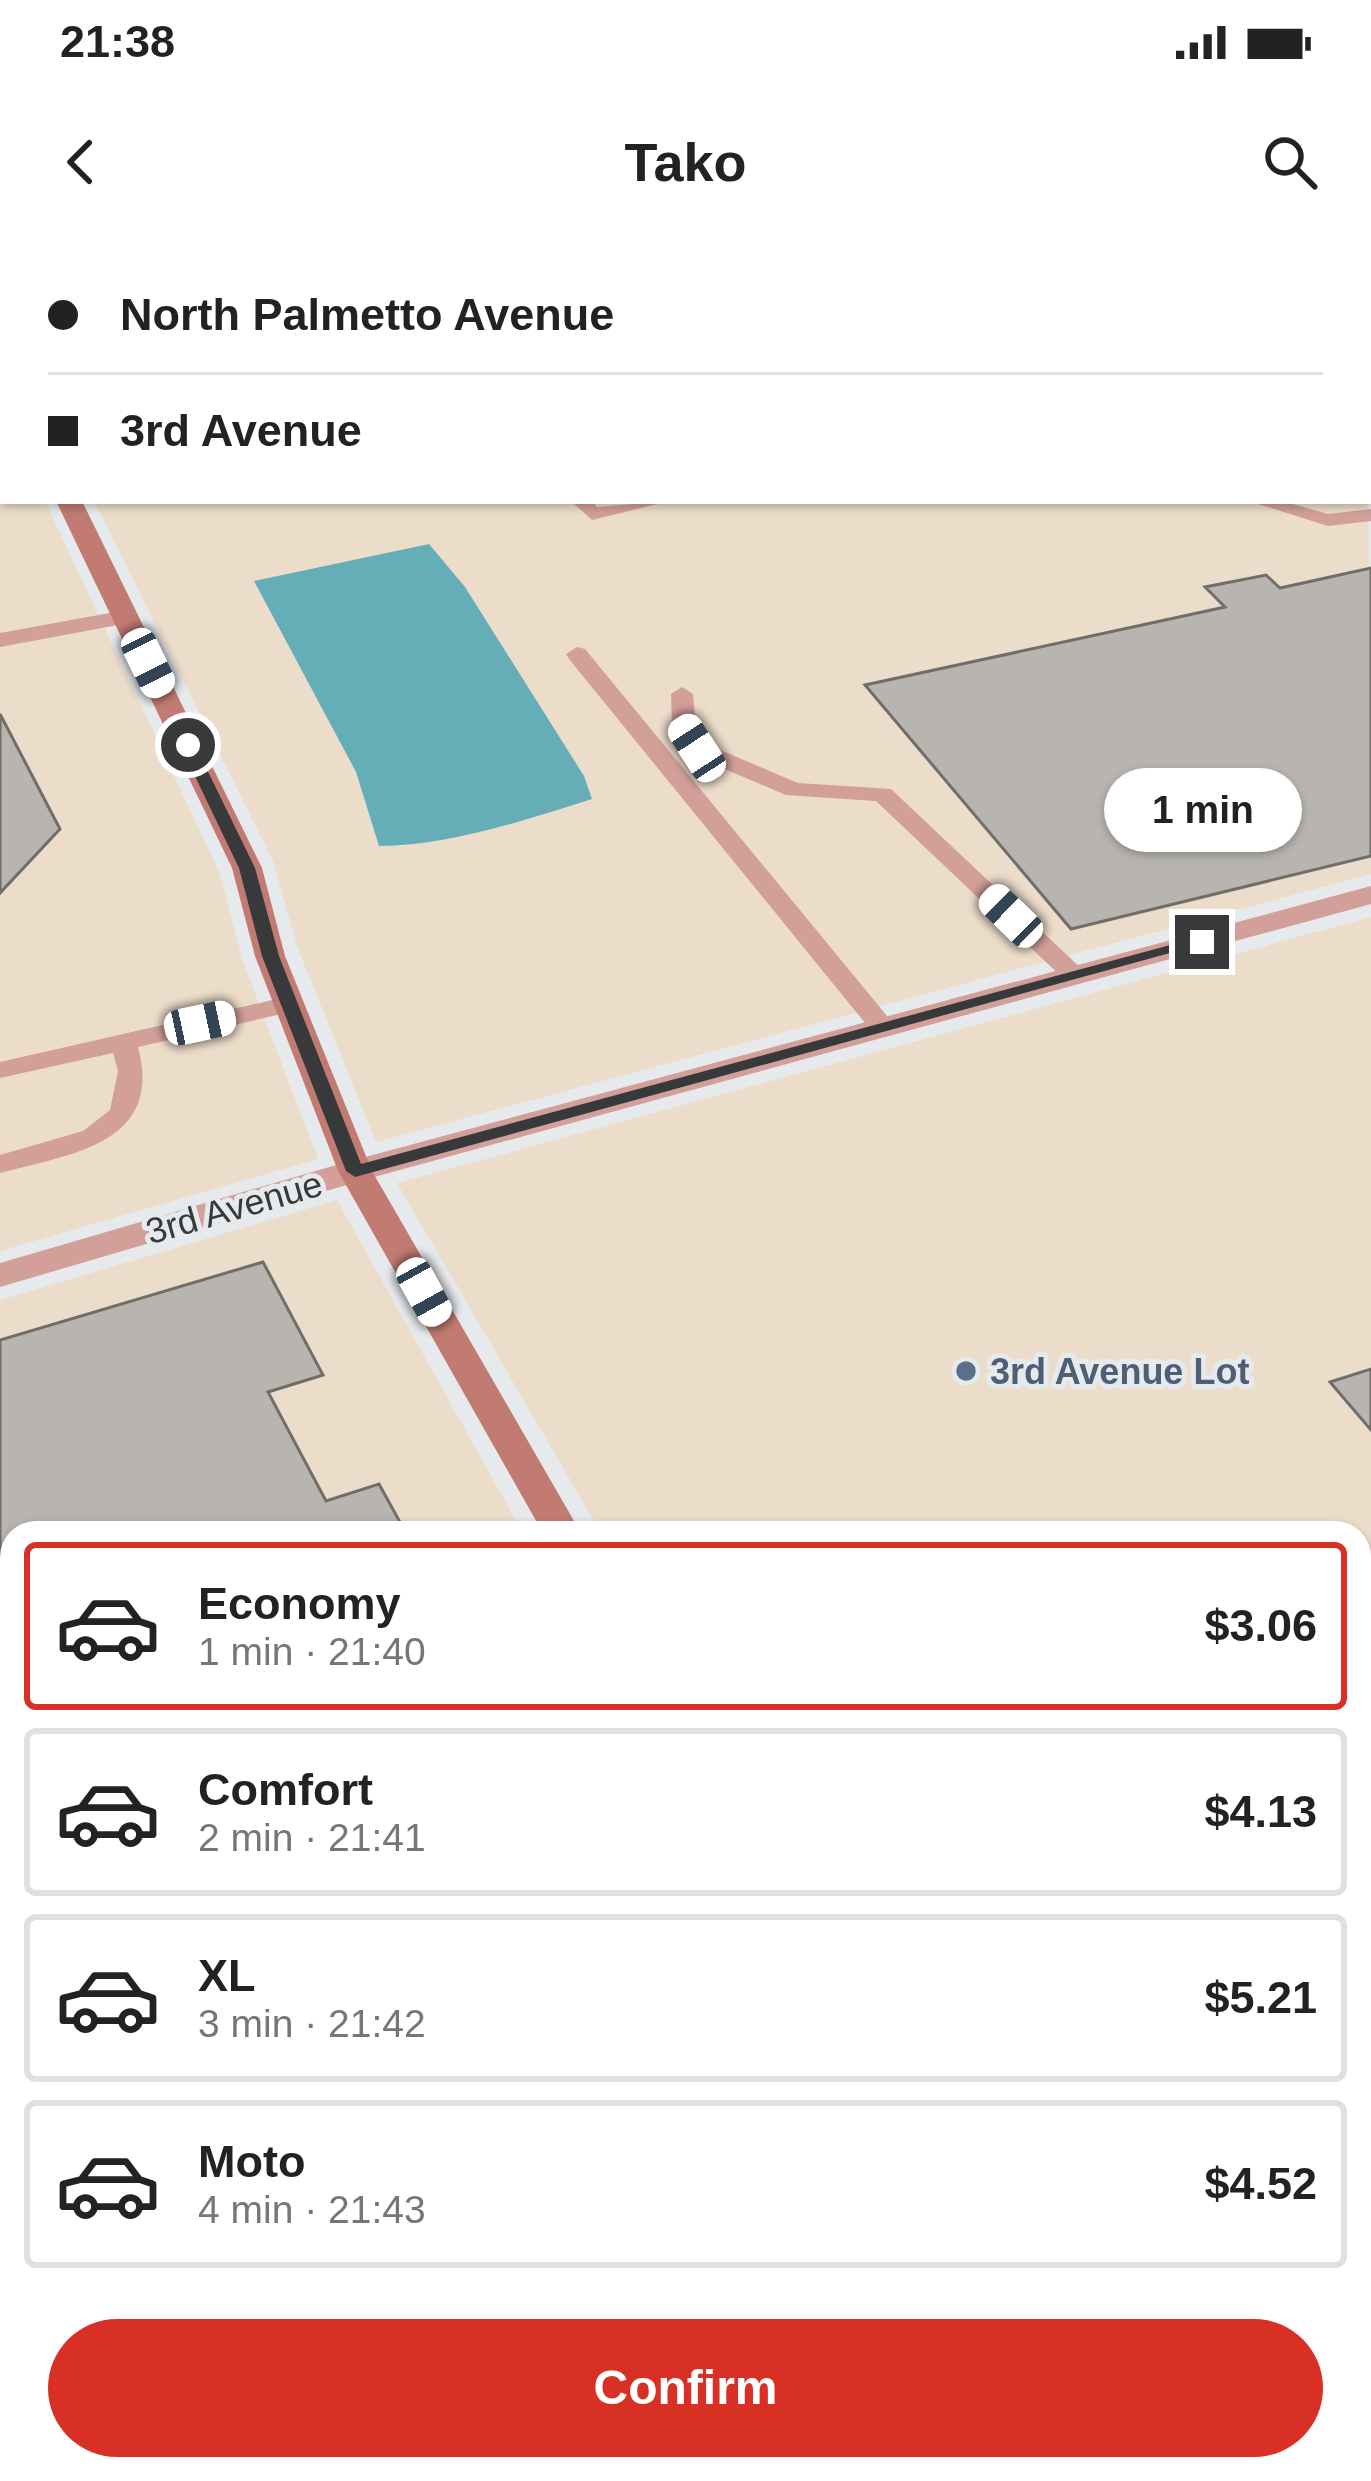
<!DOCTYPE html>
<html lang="en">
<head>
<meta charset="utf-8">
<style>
  :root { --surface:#fff; --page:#f2f2f2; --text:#222; --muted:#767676; --line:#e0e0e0; --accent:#d93025 }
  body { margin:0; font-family:Arial,sans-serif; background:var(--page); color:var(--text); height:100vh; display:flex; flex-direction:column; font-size:45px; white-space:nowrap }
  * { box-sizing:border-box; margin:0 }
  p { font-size:39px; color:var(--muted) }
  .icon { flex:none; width:66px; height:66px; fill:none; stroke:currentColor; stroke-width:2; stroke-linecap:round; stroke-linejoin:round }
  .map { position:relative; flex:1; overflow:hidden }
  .panel { position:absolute; left:0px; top:1281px; width:1371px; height:960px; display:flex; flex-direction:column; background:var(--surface); border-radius:36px 36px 0 0; box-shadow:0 3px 9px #0004 }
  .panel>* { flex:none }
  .hud { position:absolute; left:0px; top:0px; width:1371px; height:264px; box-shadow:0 3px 9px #0004; display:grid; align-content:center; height:264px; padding:0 48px; background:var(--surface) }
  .end { position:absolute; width:54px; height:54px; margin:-27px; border:15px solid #37393a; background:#fff; box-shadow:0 0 0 6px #fff }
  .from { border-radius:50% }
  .bubble { position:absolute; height:84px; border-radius:42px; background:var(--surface); box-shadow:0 3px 9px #0004; font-size:39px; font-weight:700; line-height:84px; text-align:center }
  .car { position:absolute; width:36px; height:72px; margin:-36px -18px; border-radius:15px; box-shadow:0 0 9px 3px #0007; background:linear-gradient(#fff 24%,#345 0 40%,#fff 0 76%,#345 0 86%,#fff 0) }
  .hud b { display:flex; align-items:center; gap:42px; height:114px; font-size:45px }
  .hud b+b { border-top:3px solid var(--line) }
  .hud i { width:30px; height:30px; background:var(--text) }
  ul { padding:21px 0 0; list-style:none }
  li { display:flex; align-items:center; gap:36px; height:168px; margin:0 24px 18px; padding:0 24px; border:6px solid var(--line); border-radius:12px }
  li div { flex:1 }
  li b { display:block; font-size:45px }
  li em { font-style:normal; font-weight:700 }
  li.current { border-color:var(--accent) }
  li>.icon { width:108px; height:108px; stroke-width:1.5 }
  .button { display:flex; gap:24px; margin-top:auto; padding:24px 48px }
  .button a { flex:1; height:138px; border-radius:72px; background:var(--accent); color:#fff; font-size:48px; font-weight:700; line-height:138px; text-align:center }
  .status { display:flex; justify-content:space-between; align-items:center; height:84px; padding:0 60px; background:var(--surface); direction:ltr }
  .status svg { height:33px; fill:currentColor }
  header { display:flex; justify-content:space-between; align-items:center; height:156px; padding:0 48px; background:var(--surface); font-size:54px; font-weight:700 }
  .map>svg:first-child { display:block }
  .commercial { fill:#ecddca; fill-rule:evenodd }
  .green { fill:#b8e8c2 }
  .water { fill:#65aeb7 }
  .building { fill:#b8b5b1; stroke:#706e6a; stroke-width:3 }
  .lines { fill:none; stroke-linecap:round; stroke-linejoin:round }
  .lane { fill:#d2a099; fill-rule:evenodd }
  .street { fill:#d2a099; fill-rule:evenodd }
  .secondary { fill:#c27b72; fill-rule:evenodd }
  .route { fill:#37393a }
  .service-dot { fill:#5c6f8a; stroke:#e6eaed; stroke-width:4.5 }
  .labels { text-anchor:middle; stroke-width:10; stroke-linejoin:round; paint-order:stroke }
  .street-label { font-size:36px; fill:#37393a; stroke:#e6eaed }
  .service-label { font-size:36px; font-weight:bold; fill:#4e5e75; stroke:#e6eaed; text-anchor:start }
</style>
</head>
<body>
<div class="status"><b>21:38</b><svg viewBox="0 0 49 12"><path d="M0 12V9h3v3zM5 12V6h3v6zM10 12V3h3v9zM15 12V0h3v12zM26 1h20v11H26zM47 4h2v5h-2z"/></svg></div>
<header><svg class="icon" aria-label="back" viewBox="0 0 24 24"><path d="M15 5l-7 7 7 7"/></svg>Tako<svg class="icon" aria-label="search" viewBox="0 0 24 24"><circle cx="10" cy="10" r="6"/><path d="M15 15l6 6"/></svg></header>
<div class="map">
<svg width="1371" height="2241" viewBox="0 0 1371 2241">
  <rect width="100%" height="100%" fill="#e6eaed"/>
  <g class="commercial">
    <polygon points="0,185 3,261 45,261 220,634 243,722 318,919 0,1011"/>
    <path d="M1368,214l3,420 -995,268 -78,-193 -25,-88 -179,-360h1274zM254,341l337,217 -58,19 -129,29h-25l-23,-74z"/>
    <polygon points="1371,677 1371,1772 1359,1777 1359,1293 601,1293 397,943"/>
    <polygon points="337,960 523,1293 12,1293 12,2229 316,2229 288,2241 0,2241 0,1060"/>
    <polygon points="1371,1875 1371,2241 1149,2241 1142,2229 1359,2229 1359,1881"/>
    <polygon points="559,2229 1041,2229 1048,2241 531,2241"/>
  </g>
  <polygon class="green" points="1117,0 1371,0 1371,197 1368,3"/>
  <path class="water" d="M429,304l36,43 119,189 8,23c-67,21 -143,47 -213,47l-23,-74 -102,-191z"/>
  <g class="building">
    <polygon points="1371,328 1371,616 1071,689 865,445 1225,367 1205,347 1266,335 1280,348"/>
    <polygon points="0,474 60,589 0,653"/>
    <polygon points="263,1022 323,1135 268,1152 326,1261 379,1244 406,1293 12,1293 12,1509 0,1513 0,1100"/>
    <polygon points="1371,1129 1371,1190 1330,1142"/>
    <polygon points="12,1612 12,2090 0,2095 0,1615"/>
  </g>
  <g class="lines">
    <g class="lane">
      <polygon points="180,0 199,0 201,3 182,3"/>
      <polygon points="544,0 560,0 562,3 542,3"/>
      <polygon points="669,0 690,0 692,3 671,3"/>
      <polygon points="571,261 592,261 597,267 670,261 592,280"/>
      <polygon points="1282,261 1328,274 1371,269 1371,281 1328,286 1252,262"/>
      <polygon points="126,370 134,372 134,382 0,407 0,393"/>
      <polygon points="577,407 585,409 892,782 896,788 892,794 874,794 569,419 566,414"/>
      <polygon points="682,447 693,454 696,488 706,504 798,543 891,549 1085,732 1089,737 1085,742 1067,742 876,561 786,555 689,514 672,488 671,454"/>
      <path d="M290,756l9,2 4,6 -4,6 -161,37c26,97 -67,107 -138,126v-18l83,-24 27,-21 8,-39 -5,-18 -113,25v-16z"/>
    </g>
    <polygon class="street" points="1371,646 1371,664 367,939 0,1047 0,1023 343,923"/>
    <g class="secondary">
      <polygon points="864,0 900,0 862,3"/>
      <polygon points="1106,0 1130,0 1132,3 1108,3"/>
      <polygon points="3,166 3,180 0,181 0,167"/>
      <rect x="1368" y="188" width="3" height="16"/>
      <polygon points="56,261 82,261 262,628 285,716 372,931 581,1293 543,1293 338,931 255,716 232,628"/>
      <polygon points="1371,1802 1371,1842 1359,1847 1359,1806"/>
      <polygon points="389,2229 462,2229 457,2241 384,2241"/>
      <polygon points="1067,2229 1118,2229 1123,2241 1072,2241"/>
    </g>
  </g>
  <polygon class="route" points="188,500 195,505 255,628 279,716 361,924 1196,698 1210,702 355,937 346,931 262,716 239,628 180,505"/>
  <circle class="service-dot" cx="966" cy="1131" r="12"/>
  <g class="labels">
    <g class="street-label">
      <text transform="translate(234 967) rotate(-16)" y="13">3rd Avenue</text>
    </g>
    <g class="service-label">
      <text x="990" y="1144">3rd Avenue Lot</text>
    </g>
  </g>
</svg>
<i class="end from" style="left:188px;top:505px"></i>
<i class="end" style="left:1202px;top:702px"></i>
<div class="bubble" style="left:1104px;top:528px;width:198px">1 min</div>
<i class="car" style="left:148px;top:423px;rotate:154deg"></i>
<i class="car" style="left:697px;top:508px;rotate:327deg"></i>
<i class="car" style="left:1011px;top:676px;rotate:314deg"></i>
<i class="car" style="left:200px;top:783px;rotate:78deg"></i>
<i class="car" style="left:424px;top:1052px;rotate:151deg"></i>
<div class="hud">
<b><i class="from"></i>North Palmetto Avenue</b>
<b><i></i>3rd Avenue</b>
</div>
<section class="panel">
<ul>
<li class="current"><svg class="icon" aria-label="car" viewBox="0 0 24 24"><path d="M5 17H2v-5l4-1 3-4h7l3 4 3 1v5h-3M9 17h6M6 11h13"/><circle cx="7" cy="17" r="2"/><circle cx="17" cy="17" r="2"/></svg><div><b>Economy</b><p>1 min · 21:40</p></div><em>$3.06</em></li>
<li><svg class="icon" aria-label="car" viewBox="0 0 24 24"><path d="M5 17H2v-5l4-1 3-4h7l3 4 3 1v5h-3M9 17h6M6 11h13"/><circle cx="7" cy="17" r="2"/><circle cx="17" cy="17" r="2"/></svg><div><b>Comfort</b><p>2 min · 21:41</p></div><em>$4.13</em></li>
<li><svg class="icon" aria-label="car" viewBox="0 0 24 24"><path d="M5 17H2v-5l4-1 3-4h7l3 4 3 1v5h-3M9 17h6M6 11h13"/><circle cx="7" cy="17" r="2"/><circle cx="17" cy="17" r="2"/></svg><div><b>XL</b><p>3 min · 21:42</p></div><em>$5.21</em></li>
<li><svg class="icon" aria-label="car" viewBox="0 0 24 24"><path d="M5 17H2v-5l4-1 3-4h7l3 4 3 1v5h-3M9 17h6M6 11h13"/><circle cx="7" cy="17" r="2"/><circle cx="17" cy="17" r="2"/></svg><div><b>Moto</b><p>4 min · 21:43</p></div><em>$4.52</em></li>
</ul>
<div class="button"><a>Confirm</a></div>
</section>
</div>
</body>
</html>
